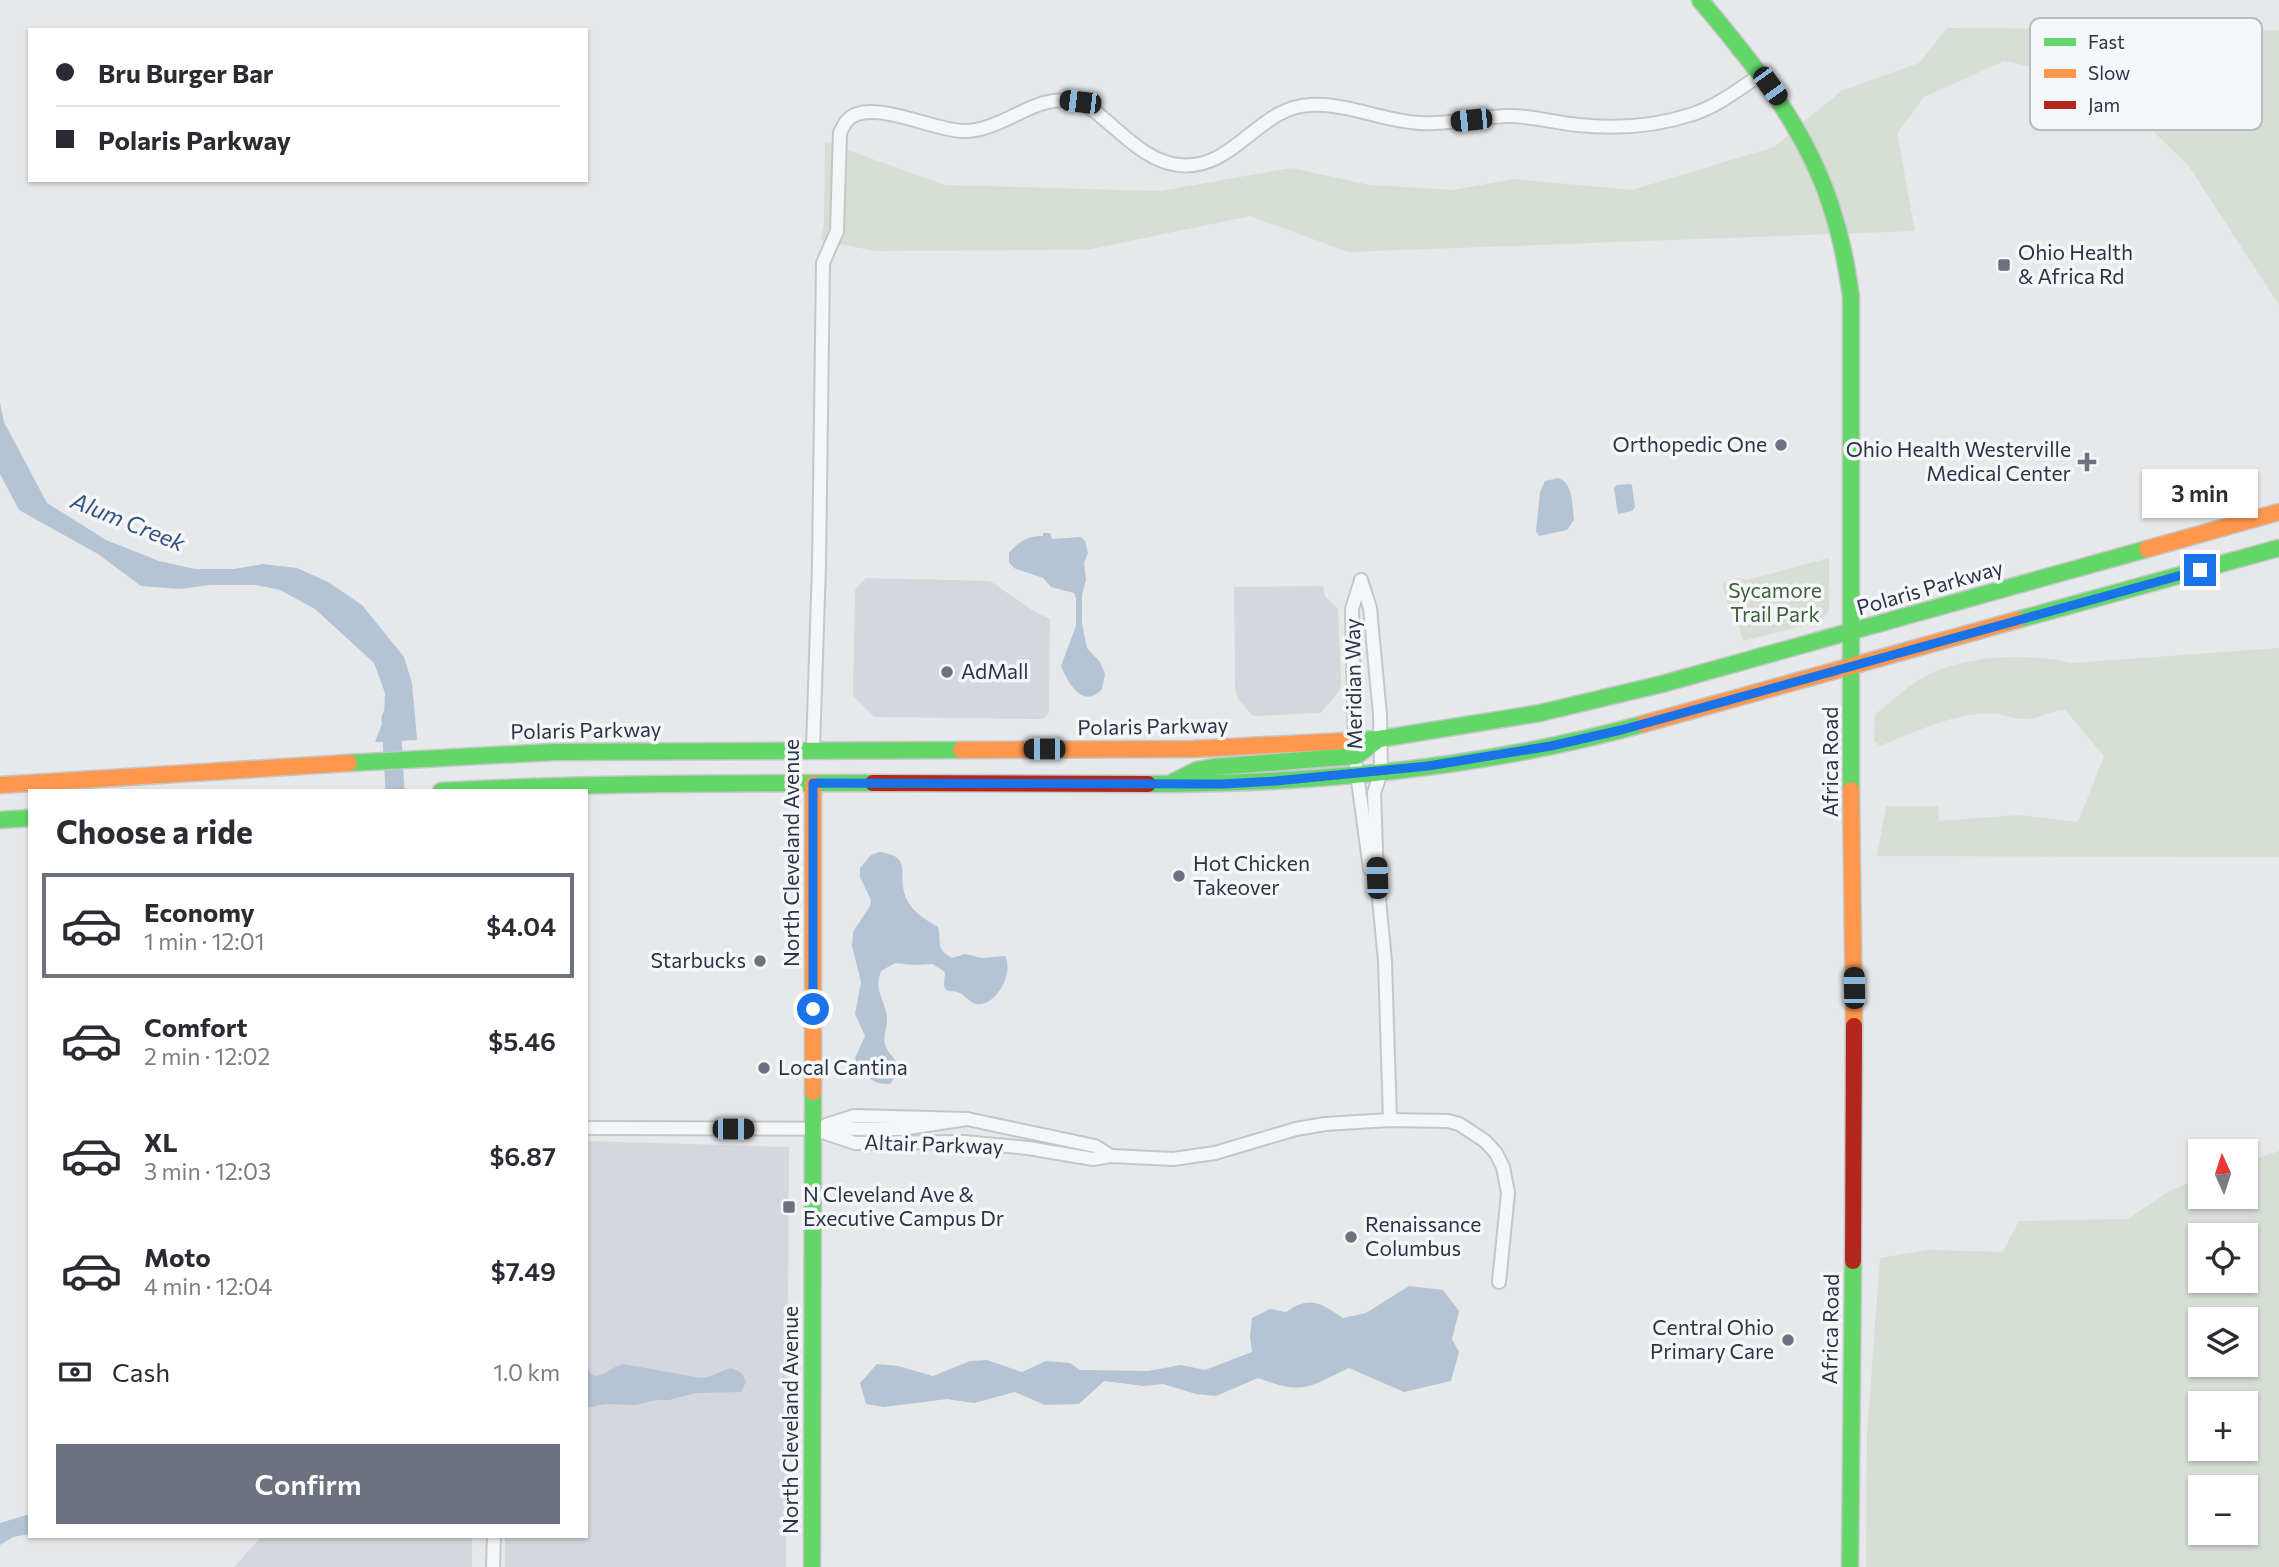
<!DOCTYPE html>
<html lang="en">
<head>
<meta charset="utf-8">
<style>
  :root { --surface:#fff; --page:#f2f2f3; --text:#2b2b33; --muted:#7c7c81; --line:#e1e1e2; --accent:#6c737f }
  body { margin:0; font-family:Commissioner,sans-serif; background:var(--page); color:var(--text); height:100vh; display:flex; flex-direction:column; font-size:26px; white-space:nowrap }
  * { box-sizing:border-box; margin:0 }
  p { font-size:23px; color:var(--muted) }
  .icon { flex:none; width:38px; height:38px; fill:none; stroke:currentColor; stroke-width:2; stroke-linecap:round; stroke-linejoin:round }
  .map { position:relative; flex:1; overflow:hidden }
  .panel { position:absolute; left:28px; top:789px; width:560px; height:749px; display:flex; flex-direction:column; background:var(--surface); border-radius:0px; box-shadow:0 2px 5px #0004 }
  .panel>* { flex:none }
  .hud { position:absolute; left:28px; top:28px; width:560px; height:154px; border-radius:0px; box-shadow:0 2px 5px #0004; display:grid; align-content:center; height:154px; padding:0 28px; background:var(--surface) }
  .needle { width:46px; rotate:357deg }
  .tools { position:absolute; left:2188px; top:1139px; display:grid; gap:14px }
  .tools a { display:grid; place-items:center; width:70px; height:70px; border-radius:0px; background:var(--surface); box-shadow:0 2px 5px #0004; font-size:35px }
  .end { position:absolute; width:32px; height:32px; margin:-16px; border:9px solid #1a73e8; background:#fff; box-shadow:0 0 0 4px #fff }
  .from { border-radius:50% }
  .bubble { position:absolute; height:49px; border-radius:0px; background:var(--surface); box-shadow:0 2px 5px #0004; font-size:23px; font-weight:600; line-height:49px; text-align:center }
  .car { position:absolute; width:21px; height:42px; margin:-21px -10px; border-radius:9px; box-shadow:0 0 5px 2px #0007; background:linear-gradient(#222 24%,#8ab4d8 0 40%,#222 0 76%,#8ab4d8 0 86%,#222 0) }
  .hud b { display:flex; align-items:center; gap:24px; height:66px; font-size:26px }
  .hud b+b { border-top:2px solid var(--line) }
  .hud i { width:18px; height:18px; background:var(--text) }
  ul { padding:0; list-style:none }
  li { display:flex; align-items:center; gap:21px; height:105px; margin:0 14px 10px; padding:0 14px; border:4px solid transparent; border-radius:0px }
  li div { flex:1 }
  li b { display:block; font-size:26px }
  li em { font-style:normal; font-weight:600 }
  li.selected { border-color:var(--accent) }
  li>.icon { width:63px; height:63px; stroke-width:1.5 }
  h2 { padding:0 28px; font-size:32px; line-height:84px }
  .pay { display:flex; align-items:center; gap:18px; height:77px; padding:0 28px; font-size:26px }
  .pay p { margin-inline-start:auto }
  .button { display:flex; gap:14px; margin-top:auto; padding:14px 28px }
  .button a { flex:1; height:80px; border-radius:0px; background:var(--accent); color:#fff; font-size:28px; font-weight:600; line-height:80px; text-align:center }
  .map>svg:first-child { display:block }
  .built { fill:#d4d7dd }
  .green { fill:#d6ded6; fill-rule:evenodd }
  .water { fill:#b4c4d5 }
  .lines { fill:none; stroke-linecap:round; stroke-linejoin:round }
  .river { stroke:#b4c4d5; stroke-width:19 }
  .street-casing { stroke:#c4c6c8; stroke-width:16 }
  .fast-casing { stroke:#c4c6c8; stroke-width:19 }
  .slow-casing { stroke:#c4c6c8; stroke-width:19 }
  .jam-casing { stroke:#c4c6c8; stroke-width:19 }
  .street { stroke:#f5f6f7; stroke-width:12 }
  .fast { stroke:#63d668; stroke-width:16 }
  .slow { stroke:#ff974d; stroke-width:16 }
  .jam { stroke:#b3261e; stroke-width:16 }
  .route { stroke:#1a73e8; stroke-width:9 }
  .poi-dot { fill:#6c737f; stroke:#f4f6f9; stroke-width:2.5 }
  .labels { text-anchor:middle; stroke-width:7; stroke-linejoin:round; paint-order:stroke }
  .poi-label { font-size:21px; fill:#2b3445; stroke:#f4f6f9; text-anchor:start }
  .street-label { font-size:21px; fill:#2b3445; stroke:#f4f6f9 }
  .park-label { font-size:21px; fill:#3f6138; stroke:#f4f6f9 }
  .water-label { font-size:23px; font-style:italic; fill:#34527a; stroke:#f4f6f9 }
  .key { fill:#f4f6f9; stroke:#b8bcc3; stroke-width:2 }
  .key-label { font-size:19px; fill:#2b3445 }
</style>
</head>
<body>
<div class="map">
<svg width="2279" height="1567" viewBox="0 0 2279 1567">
  <rect width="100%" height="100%" fill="#e6e8ea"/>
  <g class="built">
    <polygon points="866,578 990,581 1035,612 1050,619 1049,711 1047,716 1042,719 874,717 853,696 855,590"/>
    <polygon points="1323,586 1325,596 1338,609 1341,684 1338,693 1320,713 1253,716 1238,699 1235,688 1234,587"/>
    <polygon points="586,1141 789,1147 786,1567 505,1567 505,1537 586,1536"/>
    <polygon points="261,1537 472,1537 472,1567 234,1567"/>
  </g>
  <g class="green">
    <polygon points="1947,28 2279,30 2279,305 2188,165 2101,81 2004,61 1924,97 1897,133 1915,231 1348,252 1250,216 1087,250 874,251 821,240 824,223 825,142 945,185 1161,191 1291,168 1370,185 1453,190 1514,179 1632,190 1774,147 1841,91 1919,63"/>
    <polygon points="1829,558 1829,608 1827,614 1815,623 1743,641 1734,609 1728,604 1722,584 1738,578 1747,580"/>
    <path d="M2279,648v209l-402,-1 9,-50h52l1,15 80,-6 59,7 26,-66 -39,-46c-13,0 -24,8 -37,9 -11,1 -21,-4 -32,-5 -36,-4 -83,19 -116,32l-6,-5 1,-27c14,-9 25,-22 39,-31 41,-28 110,-31 158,-20z"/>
    <path d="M2279,1151v416h-413l1,-133 13,-176 47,-8 76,2 16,-31 109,-2 43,-29 29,-11v18h45v-35zM2200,1236h45v45h-45zM2200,1320h45v45h-45zM2200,1404h45v45h-45zM2200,1488h45v45h-45z"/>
  </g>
  <g class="water">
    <polygon points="0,403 4,422 47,503 106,540 159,561 195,569 234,569 263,564 297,568 328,582 362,605 404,657 412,683 417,740 375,742 384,719 385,693 374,663 315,609 280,590 256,585 209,585 180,589 141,586 98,554 19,510 0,474"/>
    <path d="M1558,478c16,5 14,28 16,42l-7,10 -28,6 -3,-5 4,-39 5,-11z"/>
    <polygon points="1629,484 1632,485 1635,507 1632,511 1618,514 1614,488 1617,485"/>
    <path d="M1043,533h7l2,6 29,-2 4,4 3,12 -4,10 2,17 -4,15v28l5,25 13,14 5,12 -3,15c-19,21 -34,-6 -41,-23l15,-40v-28l-2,-5 -23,-6 -8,-9 -29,-10 -5,-6v-9c9,-11 20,-18 34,-17z"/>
    <path d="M879,852c32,4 20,18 25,40 4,17 20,27 34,35 4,17 -3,21 14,31l13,-4 17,4 23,-2c9,16 -8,50 -28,48 -8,-1 -12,-10 -20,-12 -3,-1 -7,0 -11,-2l-2,-4 1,-14 -12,-8 -19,1 -19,-2 -14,8c-8,22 5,28 6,48 0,9 -5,19 -1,28 4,10 11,10 13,24l-9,13c-18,1 -29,-10 -35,-26l10,-22 -10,-22 6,-32 -9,-36 1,-14 17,-26 1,-6 -11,-23v-9l11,-13z"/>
    <path d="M1409,1286l34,4 16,21 -7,28 7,13 -8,29 -47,11 -55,-24c-43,20 -44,27 -91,10l-42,18 -20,-2 -33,-10 -19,2 -40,-5 -25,23 -34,1 -30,-13 -41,11 -27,-4 -63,8 -18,-3 -6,-21 17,-19 21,2 35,10 37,-15 17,-1 35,12 24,-11 24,2 10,7 68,1 33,-6 24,5 47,-18 -2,-16 2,-18 18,-9 16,3c24,-17 35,-9 57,6l23,-5z"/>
    <path d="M586,1363l4,10 5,3c11,-1 17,-9 28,-12l78,14 7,-1 22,-9c9,3 13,4 16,14l-5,10 -45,1 -27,7h-12l-22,5 -29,-1 -20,4z"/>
    <polygon points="30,1514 30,1534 13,1537 0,1545 0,1523"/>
  </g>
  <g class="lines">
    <polyline class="river" points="391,718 395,791"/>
    <defs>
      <g id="street">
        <polyline points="1361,580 1370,608 1380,715 1381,772 1374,793 1377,878 1385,961 1390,1120"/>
        <polyline points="1355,744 1352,609 1361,580"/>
        <path d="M813,749l6,-184 4,-302 14,-32 3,-98c4,-9 8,-16 17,-19 27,-9 76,15 104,17 42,2 74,-40 116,-29 10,2 19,10 27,17 22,18 45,43 75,46 55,6 79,-58 131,-60 37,-2 73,16 110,18 30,2 60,-7 90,-7 23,0 45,7 68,9 38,4 79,1 115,-11 25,-8 47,-26 69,-40"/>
        <polyline points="1356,766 1370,869"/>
        <polyline points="826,1125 854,1116 967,1119 1095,1146 1111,1156"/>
        <polyline points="586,1128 901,1129 967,1119"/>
        <polyline points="813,1129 855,1143 964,1142 1028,1148 1093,1159 1111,1156 1173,1159 1215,1153 1296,1129 1325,1124 1390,1120 1448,1121 1459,1124 1485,1141 1496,1153 1503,1167 1508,1193 1499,1282"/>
        <polyline points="493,1567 494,1536"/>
      </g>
      <g id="fast">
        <path d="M1700,0c54,64 109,131 133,213 9,27 14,55 18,84v493"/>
        <polyline points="2017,620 2279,548"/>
        <polyline points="1345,741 1379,739 1540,713 1662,684 2147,549"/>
        <polyline points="349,763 554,752 961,750"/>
        <polyline points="1173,782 1197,770 1213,767 1356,756 1379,739"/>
        <path d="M1148,784c164,0 336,-16 495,-60"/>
        <path d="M441,791c144,-8 288,-8 432,-8"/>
        <polyline points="0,820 30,818"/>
        <polyline points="812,1567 813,1092"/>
        <polyline points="1850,1567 1853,1261"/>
      </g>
      <g id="slow">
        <polyline points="2147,549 2279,512"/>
        <polyline points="1643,724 2017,620"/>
        <polyline points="961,750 1194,749 1345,741"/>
        <polyline points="0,785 349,763"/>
        <polyline points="1851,790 1854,1026"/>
        <polyline points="813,1092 813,784"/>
      </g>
      <g id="jam">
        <polyline points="873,783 1148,784"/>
        <polyline points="1853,1261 1854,1026"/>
      </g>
    </defs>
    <use href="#street" class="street-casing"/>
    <use href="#fast" class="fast-casing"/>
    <use href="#slow" class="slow-casing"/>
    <use href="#jam" class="jam-casing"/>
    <use href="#street" class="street"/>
    <use href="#fast" class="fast"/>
    <use href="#slow" class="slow"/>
    <use href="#jam" class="jam"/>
  </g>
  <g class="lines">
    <polyline class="route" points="813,1009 813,783 1223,784 1276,781 1428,766 1551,746 1621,730 2200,570"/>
  </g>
  <g class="poi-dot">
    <rect x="1997" y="258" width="14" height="14" rx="3.5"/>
    <circle cx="1781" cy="445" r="7"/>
    <path d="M2083.5 451.5h7v7h7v7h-7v7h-7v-7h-7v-7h7z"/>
    <circle cx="947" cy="672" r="7"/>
    <circle cx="1179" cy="876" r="7"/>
    <circle cx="760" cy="961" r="7"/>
    <circle cx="764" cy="1068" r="7"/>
    <rect x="782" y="1200" width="14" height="14" rx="3.5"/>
    <circle cx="1351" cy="1237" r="7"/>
    <circle cx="1788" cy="1340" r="7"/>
  </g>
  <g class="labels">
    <g class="poi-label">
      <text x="2018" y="260">Ohio Health<tspan x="2018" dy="24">&amp; Africa Rd</tspan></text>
      <text x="1767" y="452" text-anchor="end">Orthopedic One</text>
      <text x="2071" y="457" text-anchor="end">Ohio Health Westerville<tspan x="2071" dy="24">Medical Center</tspan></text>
      <text x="961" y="679">AdMall</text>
      <text x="1193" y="871">Hot Chicken<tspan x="1193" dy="24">Takeover</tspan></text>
      <text x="746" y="968" text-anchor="end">Starbucks</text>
      <text x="778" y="1075">Local Cantina</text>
      <text x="803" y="1202">N Cleveland Ave &amp;<tspan x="803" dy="24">Executive Campus Dr</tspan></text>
      <text x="1365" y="1232">Renaissance<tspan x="1365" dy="24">Columbus</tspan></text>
      <text x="1774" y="1335" text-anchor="end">Central Ohio<tspan x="1774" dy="24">Primary Care</tspan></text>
    </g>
    <g class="street-label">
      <text transform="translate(1930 588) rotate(-16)" y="7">Polaris Parkway</text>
      <text transform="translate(1354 684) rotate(-91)" y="7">Meridian Way</text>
      <text transform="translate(1153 727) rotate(-1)" y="7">Polaris Parkway</text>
      <text transform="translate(586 731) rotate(-1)" y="7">Polaris Parkway</text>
      <text transform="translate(1831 762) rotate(-90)" y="7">Africa Road</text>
      <text transform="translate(792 853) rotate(-90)" y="7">North Cleveland Avenue</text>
      <text transform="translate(934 1145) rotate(2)" y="7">Altair Parkway</text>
      <text transform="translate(1831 1329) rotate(-89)" y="7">Africa Road</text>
      <text transform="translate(791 1420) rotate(-90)" y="7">North Cleveland Avenue</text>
    </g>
    <g class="park-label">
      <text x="1775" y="598">Sycamore<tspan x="1775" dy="24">Trail Park</tspan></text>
    </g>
    <g class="water-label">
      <text transform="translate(128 522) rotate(22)" y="8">Alum Creek</text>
    </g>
  </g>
  <rect x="2030" y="18" width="232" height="112" rx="10" class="key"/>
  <rect x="2044" y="38" width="32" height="8" fill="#63d668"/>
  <rect x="2044" y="69" width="32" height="9" fill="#ff974d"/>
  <rect x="2044" y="101" width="32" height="8" fill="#b3261e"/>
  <g class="key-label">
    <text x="2088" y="49">Fast</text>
    <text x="2088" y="80">Slow</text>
    <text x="2088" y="112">Jam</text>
  </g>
</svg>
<div class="tools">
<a><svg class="needle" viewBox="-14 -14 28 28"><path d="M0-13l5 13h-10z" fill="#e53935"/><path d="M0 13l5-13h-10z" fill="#7c7c81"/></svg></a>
<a><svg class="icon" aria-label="locate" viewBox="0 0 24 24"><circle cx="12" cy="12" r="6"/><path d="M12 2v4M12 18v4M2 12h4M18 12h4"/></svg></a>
<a><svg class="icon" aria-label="layers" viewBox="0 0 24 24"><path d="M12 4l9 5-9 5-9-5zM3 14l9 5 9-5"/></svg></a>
<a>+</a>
<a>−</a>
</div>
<i class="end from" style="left:813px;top:1009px"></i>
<i class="end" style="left:2200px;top:570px"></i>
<div class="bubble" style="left:2142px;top:469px;width:116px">3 min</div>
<i class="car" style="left:1770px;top:86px;rotate:144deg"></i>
<i class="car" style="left:1080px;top:102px;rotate:277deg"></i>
<i class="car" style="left:1471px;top:120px;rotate:264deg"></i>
<i class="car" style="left:1044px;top:749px;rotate:270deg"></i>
<i class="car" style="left:1377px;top:878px;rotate:358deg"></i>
<i class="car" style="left:1854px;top:988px;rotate:359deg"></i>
<i class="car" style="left:733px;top:1129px;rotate:90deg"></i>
<div class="hud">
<b><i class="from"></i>Bru Burger Bar</b>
<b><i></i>Polaris Parkway</b>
</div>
<section class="panel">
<h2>Choose a ride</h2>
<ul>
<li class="selected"><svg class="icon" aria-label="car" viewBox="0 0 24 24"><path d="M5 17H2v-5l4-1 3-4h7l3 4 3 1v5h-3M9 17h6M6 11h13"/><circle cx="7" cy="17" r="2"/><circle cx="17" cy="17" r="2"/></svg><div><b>Economy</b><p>1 min · 12:01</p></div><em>$4.04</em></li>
<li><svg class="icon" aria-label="car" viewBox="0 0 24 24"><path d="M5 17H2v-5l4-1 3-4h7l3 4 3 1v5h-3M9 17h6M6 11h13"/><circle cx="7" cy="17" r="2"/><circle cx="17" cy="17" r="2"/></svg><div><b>Comfort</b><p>2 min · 12:02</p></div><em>$5.46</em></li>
<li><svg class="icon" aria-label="car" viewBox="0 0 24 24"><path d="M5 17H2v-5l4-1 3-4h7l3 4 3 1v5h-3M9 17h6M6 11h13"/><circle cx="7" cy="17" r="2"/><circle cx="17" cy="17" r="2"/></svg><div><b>XL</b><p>3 min · 12:03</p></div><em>$6.87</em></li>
<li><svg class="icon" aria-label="car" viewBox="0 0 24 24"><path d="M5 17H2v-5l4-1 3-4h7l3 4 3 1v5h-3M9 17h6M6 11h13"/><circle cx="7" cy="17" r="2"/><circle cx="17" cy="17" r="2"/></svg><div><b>Moto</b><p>4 min · 12:04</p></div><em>$7.49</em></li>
</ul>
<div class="pay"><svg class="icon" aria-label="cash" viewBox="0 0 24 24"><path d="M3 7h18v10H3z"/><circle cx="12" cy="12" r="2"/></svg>Cash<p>1.0 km</p></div>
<div class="button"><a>Confirm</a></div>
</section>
</div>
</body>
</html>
